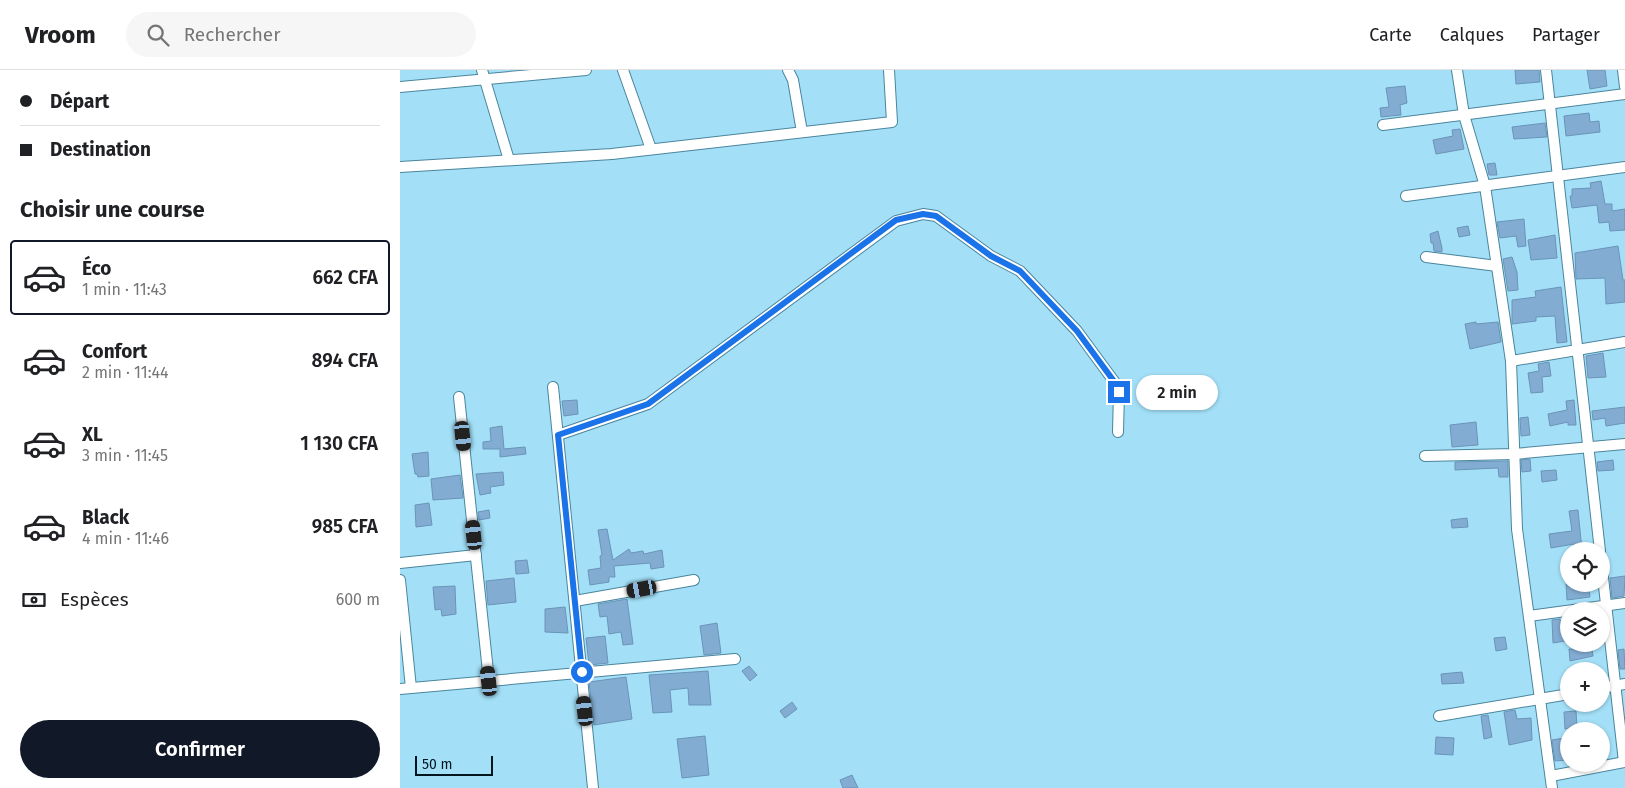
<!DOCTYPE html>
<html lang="fr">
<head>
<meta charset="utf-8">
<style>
  :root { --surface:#fff; --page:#f6f6f6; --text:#202124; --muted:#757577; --line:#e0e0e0; --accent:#111827 }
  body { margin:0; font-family:"Fira Sans",sans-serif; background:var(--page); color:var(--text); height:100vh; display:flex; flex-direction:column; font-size:19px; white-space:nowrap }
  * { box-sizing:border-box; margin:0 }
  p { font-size:16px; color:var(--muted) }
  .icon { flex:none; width:28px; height:28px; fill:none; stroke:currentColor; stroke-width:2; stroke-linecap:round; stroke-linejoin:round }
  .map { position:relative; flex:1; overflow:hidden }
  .panel { display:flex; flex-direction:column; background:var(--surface); width:400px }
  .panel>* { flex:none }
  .banner { display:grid; align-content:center; height:110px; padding:0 20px; background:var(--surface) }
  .tools { position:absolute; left:1160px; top:472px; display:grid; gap:10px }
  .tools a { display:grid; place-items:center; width:50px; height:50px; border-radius:50%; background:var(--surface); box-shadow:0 1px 4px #0004; font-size:25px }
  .scale { position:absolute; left:15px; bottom:12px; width:78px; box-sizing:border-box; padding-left:5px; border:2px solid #00151e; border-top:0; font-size:14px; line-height:18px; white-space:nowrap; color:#00151e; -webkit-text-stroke:4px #a3e0f8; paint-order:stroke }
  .end { position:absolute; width:22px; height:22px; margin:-11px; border:6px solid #1a73e8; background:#fff; box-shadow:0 0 0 2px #fff }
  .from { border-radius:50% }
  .bubble { position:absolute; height:35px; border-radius:18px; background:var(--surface); box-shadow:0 1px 4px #0004; font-size:16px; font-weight:600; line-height:35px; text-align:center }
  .car { position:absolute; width:15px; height:30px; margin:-15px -8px; border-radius:6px; box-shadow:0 0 4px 1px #0007; background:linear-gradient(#222 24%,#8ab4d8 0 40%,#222 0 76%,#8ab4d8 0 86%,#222 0) }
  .banner b { display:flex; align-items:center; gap:18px; height:48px; font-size:19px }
  .banner b+b { border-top:1px solid var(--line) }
  .banner i { width:12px; height:12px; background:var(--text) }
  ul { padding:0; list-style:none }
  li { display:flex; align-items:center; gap:15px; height:75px; margin:0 10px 8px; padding:0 10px; border:2px solid transparent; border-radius:5px }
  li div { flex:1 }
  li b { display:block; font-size:19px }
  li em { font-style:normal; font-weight:600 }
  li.current { border-color:var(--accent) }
  li>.icon { width:45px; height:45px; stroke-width:1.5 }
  h2 { padding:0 20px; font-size:22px; line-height:60px }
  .pay { display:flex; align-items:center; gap:12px; height:55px; padding:0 20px; font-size:19px }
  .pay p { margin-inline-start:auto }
  .cta { display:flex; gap:10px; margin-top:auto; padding:10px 20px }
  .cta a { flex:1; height:58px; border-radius:30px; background:var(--accent); color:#fff; font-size:20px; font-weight:600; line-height:58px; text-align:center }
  header { display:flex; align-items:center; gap:30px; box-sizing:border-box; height:70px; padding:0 25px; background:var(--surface); border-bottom:1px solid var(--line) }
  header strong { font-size:24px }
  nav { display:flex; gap:28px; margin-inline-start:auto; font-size:18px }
  .search { width:350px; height:45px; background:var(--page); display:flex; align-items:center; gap:12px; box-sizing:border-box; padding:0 18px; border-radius:28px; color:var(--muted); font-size:19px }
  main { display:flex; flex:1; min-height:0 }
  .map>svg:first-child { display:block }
  .building { fill:#82acd1; stroke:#6a94b8 }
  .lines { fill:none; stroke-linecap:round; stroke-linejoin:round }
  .street-casing { stroke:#4a859c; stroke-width:12 }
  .street { stroke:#fff; stroke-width:10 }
  .route { stroke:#1a73e8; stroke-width:6 }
</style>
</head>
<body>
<header>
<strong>Vroom</strong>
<div class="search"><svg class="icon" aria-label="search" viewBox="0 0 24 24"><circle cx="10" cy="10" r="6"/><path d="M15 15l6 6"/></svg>Rechercher</div>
<nav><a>Carte</a><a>Calques</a><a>Partager</a></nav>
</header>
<main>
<section class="panel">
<div class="banner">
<b><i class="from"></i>Départ</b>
<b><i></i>Destination</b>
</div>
<h2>Choisir une course</h2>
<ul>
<li class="current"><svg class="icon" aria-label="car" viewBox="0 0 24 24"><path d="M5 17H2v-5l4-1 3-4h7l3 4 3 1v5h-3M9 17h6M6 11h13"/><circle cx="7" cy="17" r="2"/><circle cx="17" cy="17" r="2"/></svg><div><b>Éco</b><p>1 min · 11:43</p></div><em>662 CFA</em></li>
<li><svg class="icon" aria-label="car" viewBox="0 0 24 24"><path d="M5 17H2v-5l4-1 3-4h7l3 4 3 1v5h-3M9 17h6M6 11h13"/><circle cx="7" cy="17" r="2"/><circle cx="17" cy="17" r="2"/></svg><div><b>Confort</b><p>2 min · 11:44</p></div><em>894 CFA</em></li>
<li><svg class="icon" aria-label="car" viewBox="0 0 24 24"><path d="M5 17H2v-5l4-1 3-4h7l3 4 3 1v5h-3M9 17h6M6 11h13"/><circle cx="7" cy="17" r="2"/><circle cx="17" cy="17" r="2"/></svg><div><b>XL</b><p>3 min · 11:45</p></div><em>1 130 CFA</em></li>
<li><svg class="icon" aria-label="car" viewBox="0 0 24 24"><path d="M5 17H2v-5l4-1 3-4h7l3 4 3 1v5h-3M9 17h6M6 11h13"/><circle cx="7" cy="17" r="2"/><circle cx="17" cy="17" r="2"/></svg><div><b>Black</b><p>4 min · 11:46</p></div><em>985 CFA</em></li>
</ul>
<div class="pay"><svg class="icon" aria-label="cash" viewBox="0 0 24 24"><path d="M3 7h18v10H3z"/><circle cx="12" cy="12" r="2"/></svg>Espèces<p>600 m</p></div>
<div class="cta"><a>Confirmer</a></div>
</section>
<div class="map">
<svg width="1225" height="718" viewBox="0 0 1225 718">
  <rect width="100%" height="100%" fill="#a3e0f8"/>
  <g class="building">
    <polygon points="1115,0 1139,0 1140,12 1116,14"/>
    <polygon points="1187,0 1205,0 1207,16 1190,19"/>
    <polygon points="1005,16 1007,33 1000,35 1001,45 981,47 980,38 989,37 986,18"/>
    <polygon points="1189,43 1190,52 1199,51 1200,62 1166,66 1164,46"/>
    <polygon points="1145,53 1147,67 1114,69 1112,57"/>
    <polygon points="1060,59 1064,79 1036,84 1033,70 1053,66 1052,60"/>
    <polygon points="1095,93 1097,105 1089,105 1087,94"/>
    <polygon points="1201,111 1205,134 1212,134 1212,141 1225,139 1225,160 1210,161 1209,152 1199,153 1197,135 1172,138 1170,126 1172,126 1172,119 1191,118 1190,113"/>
    <polygon points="1124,149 1126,176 1118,177 1116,166 1100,168 1097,152"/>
    <polygon points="1068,156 1070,165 1059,167 1057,158"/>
    <polygon points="1038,161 1042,178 1042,182 1034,181 1033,173 1031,173 1030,164"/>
    <polygon points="1155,165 1157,188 1131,190 1128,170"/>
    <polygon points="1218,176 1223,210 1225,210 1225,232 1206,234 1205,208 1176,209 1175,183"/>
    <polygon points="1112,187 1117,202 1118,220 1108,221 1103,189"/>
    <polygon points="1161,217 1167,272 1157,273 1155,246 1136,247 1136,251 1112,254 1112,230 1136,227 1135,221"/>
    <polygon points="1076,252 1076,254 1098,252 1101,272 1070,279 1065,254"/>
    <polygon points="1203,283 1206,307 1188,308 1186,286"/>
    <polygon points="1149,292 1151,306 1142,307 1143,322 1131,323 1128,303 1139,301 1138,294"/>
    <polygon points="177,330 178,344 164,346 162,331"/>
    <polygon points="1174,330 1176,355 1168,355 1168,352 1150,356 1148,344 1167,340 1166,331"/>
    <polygon points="1225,337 1225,353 1206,356 1205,348 1193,350 1192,341"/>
    <polygon points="1128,347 1130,365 1121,366 1120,348"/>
    <polygon points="1076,352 1078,375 1052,377 1050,355"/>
    <polygon points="102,356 104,379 125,377 126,384 100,387 100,379 83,379 83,372 91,371 90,358"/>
    <polygon points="28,382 29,406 18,407 17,404 15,404 12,384"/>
    <polygon points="1130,389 1131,401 1122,402 1121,390"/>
    <polygon points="1213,390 1214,400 1198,401 1197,392"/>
    <polygon points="1108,391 1108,407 1099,407 1098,398 1055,400 1055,392"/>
    <polygon points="1156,400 1157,410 1142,412 1141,401"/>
    <polygon points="103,402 104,415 90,417 91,423 80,425 76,404"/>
    <polygon points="60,405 63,428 33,430 31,409"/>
    <polygon points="29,433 32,455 16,457 15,435"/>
    <polygon points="89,440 90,448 79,450 78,442"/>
    <polygon points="1178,440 1182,480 1174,481 1174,474 1151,478 1149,464 1172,461 1169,441"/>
    <polygon points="1067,448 1068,457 1052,458 1051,450"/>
    <polygon points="207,459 213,490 229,479 231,483 243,481 244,484 262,480 264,497 251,499 250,493 214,496 215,507 209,507 209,512 190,515 188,500 201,498 200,486 202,485 198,460"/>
    <polygon points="127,490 129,503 116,504 115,491"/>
    <polygon points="1225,506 1224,526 1212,528 1210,508"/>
    <polygon points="114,508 116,532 88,535 86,511"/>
    <polygon points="1166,514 1188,514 1190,527 1167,530"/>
    <polygon points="55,516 56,544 42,546 41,539 35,540 33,517"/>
    <polygon points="227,529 233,574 223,575 221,562 209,564 207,546 200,547 198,534"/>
    <polygon points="165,537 168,563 145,562 145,539"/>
    <polygon points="1160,549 1165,571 1153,573 1152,550"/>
    <polygon points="317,553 321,583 304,585 300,556"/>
    <polygon points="205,566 208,593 189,595 186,568"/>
    <polygon points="1105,567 1107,579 1096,581 1094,568"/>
    <polygon points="1169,579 1192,579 1193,586 1170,591"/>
    <polygon points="1224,579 1225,599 1220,599 1218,580"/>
    <polygon points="349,596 357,605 350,611 342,601"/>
    <polygon points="308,601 311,635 289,635 288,618 270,620 272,642 253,643 249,605"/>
    <polygon points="1062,602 1064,613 1042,614 1041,604"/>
    <polygon points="226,607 232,649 194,655 189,612"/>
    <polygon points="392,632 397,639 385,648 380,641"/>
    <polygon points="1115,640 1117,649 1131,648 1132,670 1109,675 1104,642"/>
    <polygon points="1176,641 1177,658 1165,659 1164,642"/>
    <polygon points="1088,645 1092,667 1084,669 1081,646"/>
    <polygon points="305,666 309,705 282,708 277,669"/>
    <polygon points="1036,667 1054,668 1053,685 1035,684"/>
    <polygon points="1164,668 1167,690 1155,691 1152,670"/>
    <polygon points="452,705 458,718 443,718 440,710"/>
  </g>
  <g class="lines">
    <defs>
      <g id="street">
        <polyline points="82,0 109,90"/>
        <polyline points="223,0 251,79"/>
        <polyline points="388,0 393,10 402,62"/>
        <polyline points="1057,0 1064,45 1085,116 1111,291 1117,459 1152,718"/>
        <polyline points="1146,0 1200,481"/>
        <polyline points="1223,0 1225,17"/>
        <polyline points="0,17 186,0"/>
        <polyline points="983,55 1225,24"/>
        <polyline points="0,97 212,84 492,52 489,0"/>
        <polyline points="1006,126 1225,97"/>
        <polyline points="1026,187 1097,196"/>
        <polyline points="1111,291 1225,272"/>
        <polyline points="153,317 193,718"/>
        <polyline points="59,327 89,611"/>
        <polyline points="158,365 248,334 496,151 523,144 536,146 591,186 620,201 677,261 716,314 719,322 718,362"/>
        <polyline points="1025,386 1114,384 1225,374"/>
        <polyline points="1201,490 1224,692"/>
        <polyline points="0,493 76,485"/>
        <polyline points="0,510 11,618"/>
        <polyline points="175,531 294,510"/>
        <polyline points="1129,546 1225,533"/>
        <polyline points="1201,618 1225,614"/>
        <polyline points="0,619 335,589"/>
        <polyline points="1039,646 1169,624"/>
        <polyline points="1151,706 1225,692"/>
      </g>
    </defs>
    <use href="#street" class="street-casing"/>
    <use href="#street" class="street"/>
  </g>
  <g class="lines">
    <polyline class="route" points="182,602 158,365 248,334 496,150 523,144 536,146 591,186 620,201 677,261 716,314 719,322"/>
  </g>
</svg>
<div class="tools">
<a><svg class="icon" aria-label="locate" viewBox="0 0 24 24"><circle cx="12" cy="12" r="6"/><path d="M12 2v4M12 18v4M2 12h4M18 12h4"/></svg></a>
<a><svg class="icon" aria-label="layers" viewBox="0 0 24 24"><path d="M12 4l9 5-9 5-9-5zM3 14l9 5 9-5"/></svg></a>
<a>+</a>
<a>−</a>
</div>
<div class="scale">50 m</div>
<i class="end from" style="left:182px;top:602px"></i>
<i class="end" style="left:719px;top:322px"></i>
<div class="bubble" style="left:736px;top:305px;width:82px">2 min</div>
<i class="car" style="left:63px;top:366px;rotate:174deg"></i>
<i class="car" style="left:74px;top:465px;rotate:354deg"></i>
<i class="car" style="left:242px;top:519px;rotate:260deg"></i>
<i class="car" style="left:89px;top:611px;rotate:354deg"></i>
<i class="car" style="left:185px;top:641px;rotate:354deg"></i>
</div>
</main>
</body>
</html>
